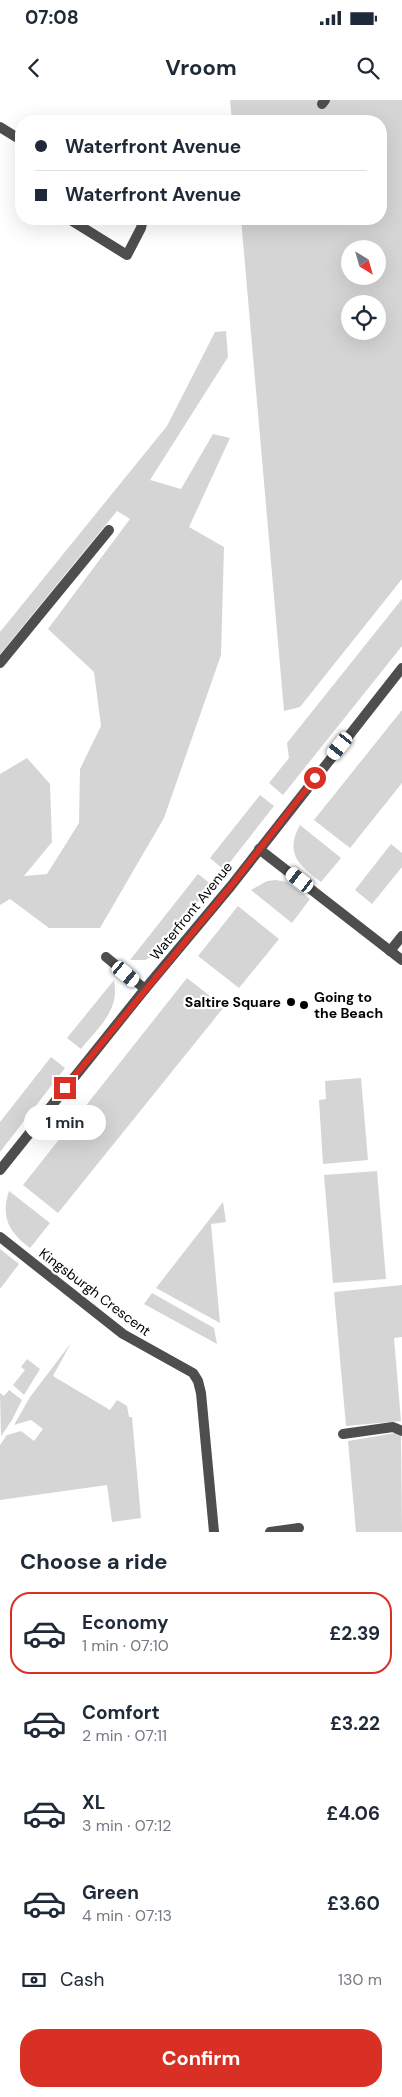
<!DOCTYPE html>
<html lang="en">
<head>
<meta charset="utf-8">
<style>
  :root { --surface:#fff; --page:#f2f2f3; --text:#1f2937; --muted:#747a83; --line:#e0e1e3; --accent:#d93025 }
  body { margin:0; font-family:"DM Sans",sans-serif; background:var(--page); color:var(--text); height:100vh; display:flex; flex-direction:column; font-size:19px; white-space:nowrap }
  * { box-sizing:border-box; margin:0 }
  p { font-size:16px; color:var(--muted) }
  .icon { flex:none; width:28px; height:28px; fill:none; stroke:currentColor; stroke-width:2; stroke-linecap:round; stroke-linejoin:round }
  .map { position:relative; height:1432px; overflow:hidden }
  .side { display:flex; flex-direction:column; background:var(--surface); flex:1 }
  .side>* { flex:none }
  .top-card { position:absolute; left:15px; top:15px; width:372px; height:110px; border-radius:20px; box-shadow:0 5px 20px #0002; display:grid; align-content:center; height:110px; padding:0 20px; background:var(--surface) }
  .needle { width:32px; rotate:143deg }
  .controls { position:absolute; left:341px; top:140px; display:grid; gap:10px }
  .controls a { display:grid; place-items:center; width:45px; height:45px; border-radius:50%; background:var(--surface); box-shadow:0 5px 20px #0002; font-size:25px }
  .end { position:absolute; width:22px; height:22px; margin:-11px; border:6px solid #d93025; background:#fff; box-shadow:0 0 0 2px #fff }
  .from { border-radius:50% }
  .bubble { position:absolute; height:35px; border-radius:18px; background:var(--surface); box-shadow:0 5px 20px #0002; font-size:16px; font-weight:700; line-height:35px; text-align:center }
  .car { position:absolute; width:15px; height:30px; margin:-15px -8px; border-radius:6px; box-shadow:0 0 4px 1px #0007; background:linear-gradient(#fff 24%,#345 0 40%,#fff 0 76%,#345 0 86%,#fff 0) }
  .top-card b { display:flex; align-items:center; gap:18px; height:48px; font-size:19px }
  .top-card b+b { border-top:1px solid var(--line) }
  .top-card i { width:12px; height:12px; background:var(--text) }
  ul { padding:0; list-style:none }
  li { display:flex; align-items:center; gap:15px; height:82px; margin:0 10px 8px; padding:0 10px; border:2px solid transparent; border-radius:20px }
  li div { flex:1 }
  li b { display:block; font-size:19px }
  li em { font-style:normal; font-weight:700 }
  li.active { border-color:var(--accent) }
  li>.icon { width:45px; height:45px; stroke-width:1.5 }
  h2 { padding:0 20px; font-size:22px; line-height:60px }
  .pay { display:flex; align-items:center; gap:12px; height:55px; padding:0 20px; font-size:19px }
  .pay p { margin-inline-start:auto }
  .primary-button { display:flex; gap:10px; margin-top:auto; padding:10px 20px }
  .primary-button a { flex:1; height:58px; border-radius:20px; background:var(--accent); color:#fff; font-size:20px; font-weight:700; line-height:58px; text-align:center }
  .status { display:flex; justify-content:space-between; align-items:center; height:35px; padding:0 25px; background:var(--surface); direction:ltr }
  .status svg { height:14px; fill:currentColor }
  header { display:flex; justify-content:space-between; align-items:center; height:65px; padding:0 20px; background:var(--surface); font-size:22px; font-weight:700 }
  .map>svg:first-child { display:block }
  .green { fill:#d5d5d5; fill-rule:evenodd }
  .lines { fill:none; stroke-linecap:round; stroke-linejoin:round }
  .service { stroke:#4e4e4e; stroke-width:10 }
  .minor { stroke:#4e4e4e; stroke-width:10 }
  .route { stroke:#d93025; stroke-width:6 }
  .poi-dot { fill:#000; stroke:#fff; stroke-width:2 }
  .labels { text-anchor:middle; stroke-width:4.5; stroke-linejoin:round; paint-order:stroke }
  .street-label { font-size:14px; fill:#000; stroke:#fff }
  .poi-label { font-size:14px; font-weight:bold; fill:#000; stroke:#fff; text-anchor:start }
</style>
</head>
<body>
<div class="status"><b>07:08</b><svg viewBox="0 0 49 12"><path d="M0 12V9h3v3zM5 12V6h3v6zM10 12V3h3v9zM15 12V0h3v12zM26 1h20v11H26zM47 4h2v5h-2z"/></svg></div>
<header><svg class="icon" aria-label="back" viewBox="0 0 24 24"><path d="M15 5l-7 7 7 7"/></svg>Vroom<svg class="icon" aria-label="search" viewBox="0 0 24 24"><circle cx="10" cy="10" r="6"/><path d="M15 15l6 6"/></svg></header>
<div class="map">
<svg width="402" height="1432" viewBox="0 0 402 1432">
  <rect width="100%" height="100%" fill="#fff"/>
  <g class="green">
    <path d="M230,0h172v479l-102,128 -16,4 -43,-492h140v-98h-149zM350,149h28v27h-28zM350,204h28v27h-28z"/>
    <polygon points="226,231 228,257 150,380 181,389 213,334 230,338 189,427 224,447 221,555 164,718 100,828 49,828 10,799 0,805 0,674 27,658 50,684 52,742 24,776 47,774 79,723 80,669 101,626 94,572 48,529 130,419 117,411 0,554 0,532 167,326 215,232"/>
    <polygon points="402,499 402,546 283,695 269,683 289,658 287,643"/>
    <polygon points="402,610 402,683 350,748 314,720"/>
    <polygon points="260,695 274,706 224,770 210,758"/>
    <path d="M300,725l41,33 -20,24c-21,-16 -37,-28 -21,-57z"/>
    <polygon points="391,744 402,753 402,767 372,804 355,790"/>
    <polygon points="198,774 212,785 154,856 145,860 130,860"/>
    <polygon points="276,780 287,782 310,799 292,823 251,790 267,781"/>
    <polygon points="238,806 279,839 239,888 198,856"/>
    <polygon points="187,878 224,907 58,1113 23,1085"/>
    <path d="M114,880c6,31 -15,46 -33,69l-14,-11z"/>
    <polygon points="51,957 65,968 0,1052 0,1022"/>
    <polygon points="361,978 368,1060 323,1064 319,1000 326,999 325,981"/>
    <polygon points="377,1071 386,1179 333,1183 324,1075"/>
    <path d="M9,1091l41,32 -20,25c-20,-15 -30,-30 -21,-57z"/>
    <polygon points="223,1102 226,1122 211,1124 220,1223 156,1188"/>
    <polygon points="0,1149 19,1164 0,1189"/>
    <polygon points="402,1185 402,1237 394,1238 401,1321 346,1326 334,1192"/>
    <polygon points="152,1193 214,1228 217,1244 144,1204"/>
    <polygon points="71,1243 53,1276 110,1310 117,1300 127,1306 129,1317 132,1317 141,1418 112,1422 107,1385 0,1400 0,1345 7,1335 21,1331 34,1341 43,1329 31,1320 14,1325 30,1297"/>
    <polygon points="27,1259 40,1269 24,1295 13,1285 25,1270 21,1267"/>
    <polygon points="9,1290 22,1300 12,1320 1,1336 0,1293 4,1296"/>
    <polygon points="401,1332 402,1432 356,1432 348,1341"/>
  </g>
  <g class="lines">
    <g class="service">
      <polyline points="322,4 325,0"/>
      <polyline points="0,27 21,40"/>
      <polyline points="69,119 127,155 141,128 143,119"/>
      <polyline points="0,563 109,430"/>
      <polyline points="106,857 145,889"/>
      <polyline points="343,1334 393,1327 402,1331"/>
      <polyline points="270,1432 299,1428"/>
    </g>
    <g class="minor">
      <polyline points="259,749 402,860"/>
      <polyline points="390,851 402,836"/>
      <polyline points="0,1070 145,889 231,786 402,568"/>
      <polyline points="0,1137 123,1234 193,1273 198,1281 201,1293 214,1432"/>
    </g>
  </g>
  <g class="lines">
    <polyline class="route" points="65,988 231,786 315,678"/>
  </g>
  <g class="poi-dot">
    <circle cx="291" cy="902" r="5"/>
    <circle cx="304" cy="905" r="5"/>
  </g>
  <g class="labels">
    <g class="street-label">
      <text transform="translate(191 811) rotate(-51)" y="5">Waterfront Avenue</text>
      <text transform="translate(95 1192) rotate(37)" y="5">Kingsburgh Crescent</text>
    </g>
    <g class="poi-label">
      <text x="314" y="902">Going to<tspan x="314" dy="16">the Beach</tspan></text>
      <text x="281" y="907" text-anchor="end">Saltire Square</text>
    </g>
  </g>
</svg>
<div class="controls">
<a><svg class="needle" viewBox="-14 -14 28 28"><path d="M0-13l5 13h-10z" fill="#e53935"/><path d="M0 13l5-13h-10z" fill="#747a83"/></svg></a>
<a><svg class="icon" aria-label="locate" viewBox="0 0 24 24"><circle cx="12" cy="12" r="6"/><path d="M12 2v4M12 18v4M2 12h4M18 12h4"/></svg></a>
</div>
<i class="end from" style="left:315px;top:678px"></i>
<i class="end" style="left:65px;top:988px"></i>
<div class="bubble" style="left:24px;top:1005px;width:82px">1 min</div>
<i class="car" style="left:340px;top:646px;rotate:219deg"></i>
<i class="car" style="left:300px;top:780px;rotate:308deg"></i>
<i class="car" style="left:126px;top:874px;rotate:130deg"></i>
<div class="top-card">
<b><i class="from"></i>Waterfront Avenue</b>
<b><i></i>Waterfront Avenue</b>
</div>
</div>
<section class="side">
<h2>Choose a ride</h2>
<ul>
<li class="active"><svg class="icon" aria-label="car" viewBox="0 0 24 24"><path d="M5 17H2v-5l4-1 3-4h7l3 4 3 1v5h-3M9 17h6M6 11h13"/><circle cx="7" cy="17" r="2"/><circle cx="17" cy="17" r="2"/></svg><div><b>Economy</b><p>1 min · 07:10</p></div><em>£2.39</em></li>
<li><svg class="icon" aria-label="car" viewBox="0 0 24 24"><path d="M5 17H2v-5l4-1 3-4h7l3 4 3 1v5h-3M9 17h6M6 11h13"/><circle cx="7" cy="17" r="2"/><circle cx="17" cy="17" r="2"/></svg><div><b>Comfort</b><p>2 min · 07:11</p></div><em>£3.22</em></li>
<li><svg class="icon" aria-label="car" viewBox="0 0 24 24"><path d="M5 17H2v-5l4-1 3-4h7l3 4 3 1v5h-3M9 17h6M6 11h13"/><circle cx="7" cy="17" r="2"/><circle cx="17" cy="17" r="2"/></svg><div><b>XL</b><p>3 min · 07:12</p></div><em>£4.06</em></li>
<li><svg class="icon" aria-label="car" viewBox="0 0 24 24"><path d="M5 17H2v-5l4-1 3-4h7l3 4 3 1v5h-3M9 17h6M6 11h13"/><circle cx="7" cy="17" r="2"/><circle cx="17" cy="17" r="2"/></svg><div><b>Green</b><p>4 min · 07:13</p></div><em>£3.60</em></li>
</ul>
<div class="pay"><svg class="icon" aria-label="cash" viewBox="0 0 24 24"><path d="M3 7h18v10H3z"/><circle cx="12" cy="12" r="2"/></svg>Cash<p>130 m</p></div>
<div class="primary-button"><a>Confirm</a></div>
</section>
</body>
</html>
